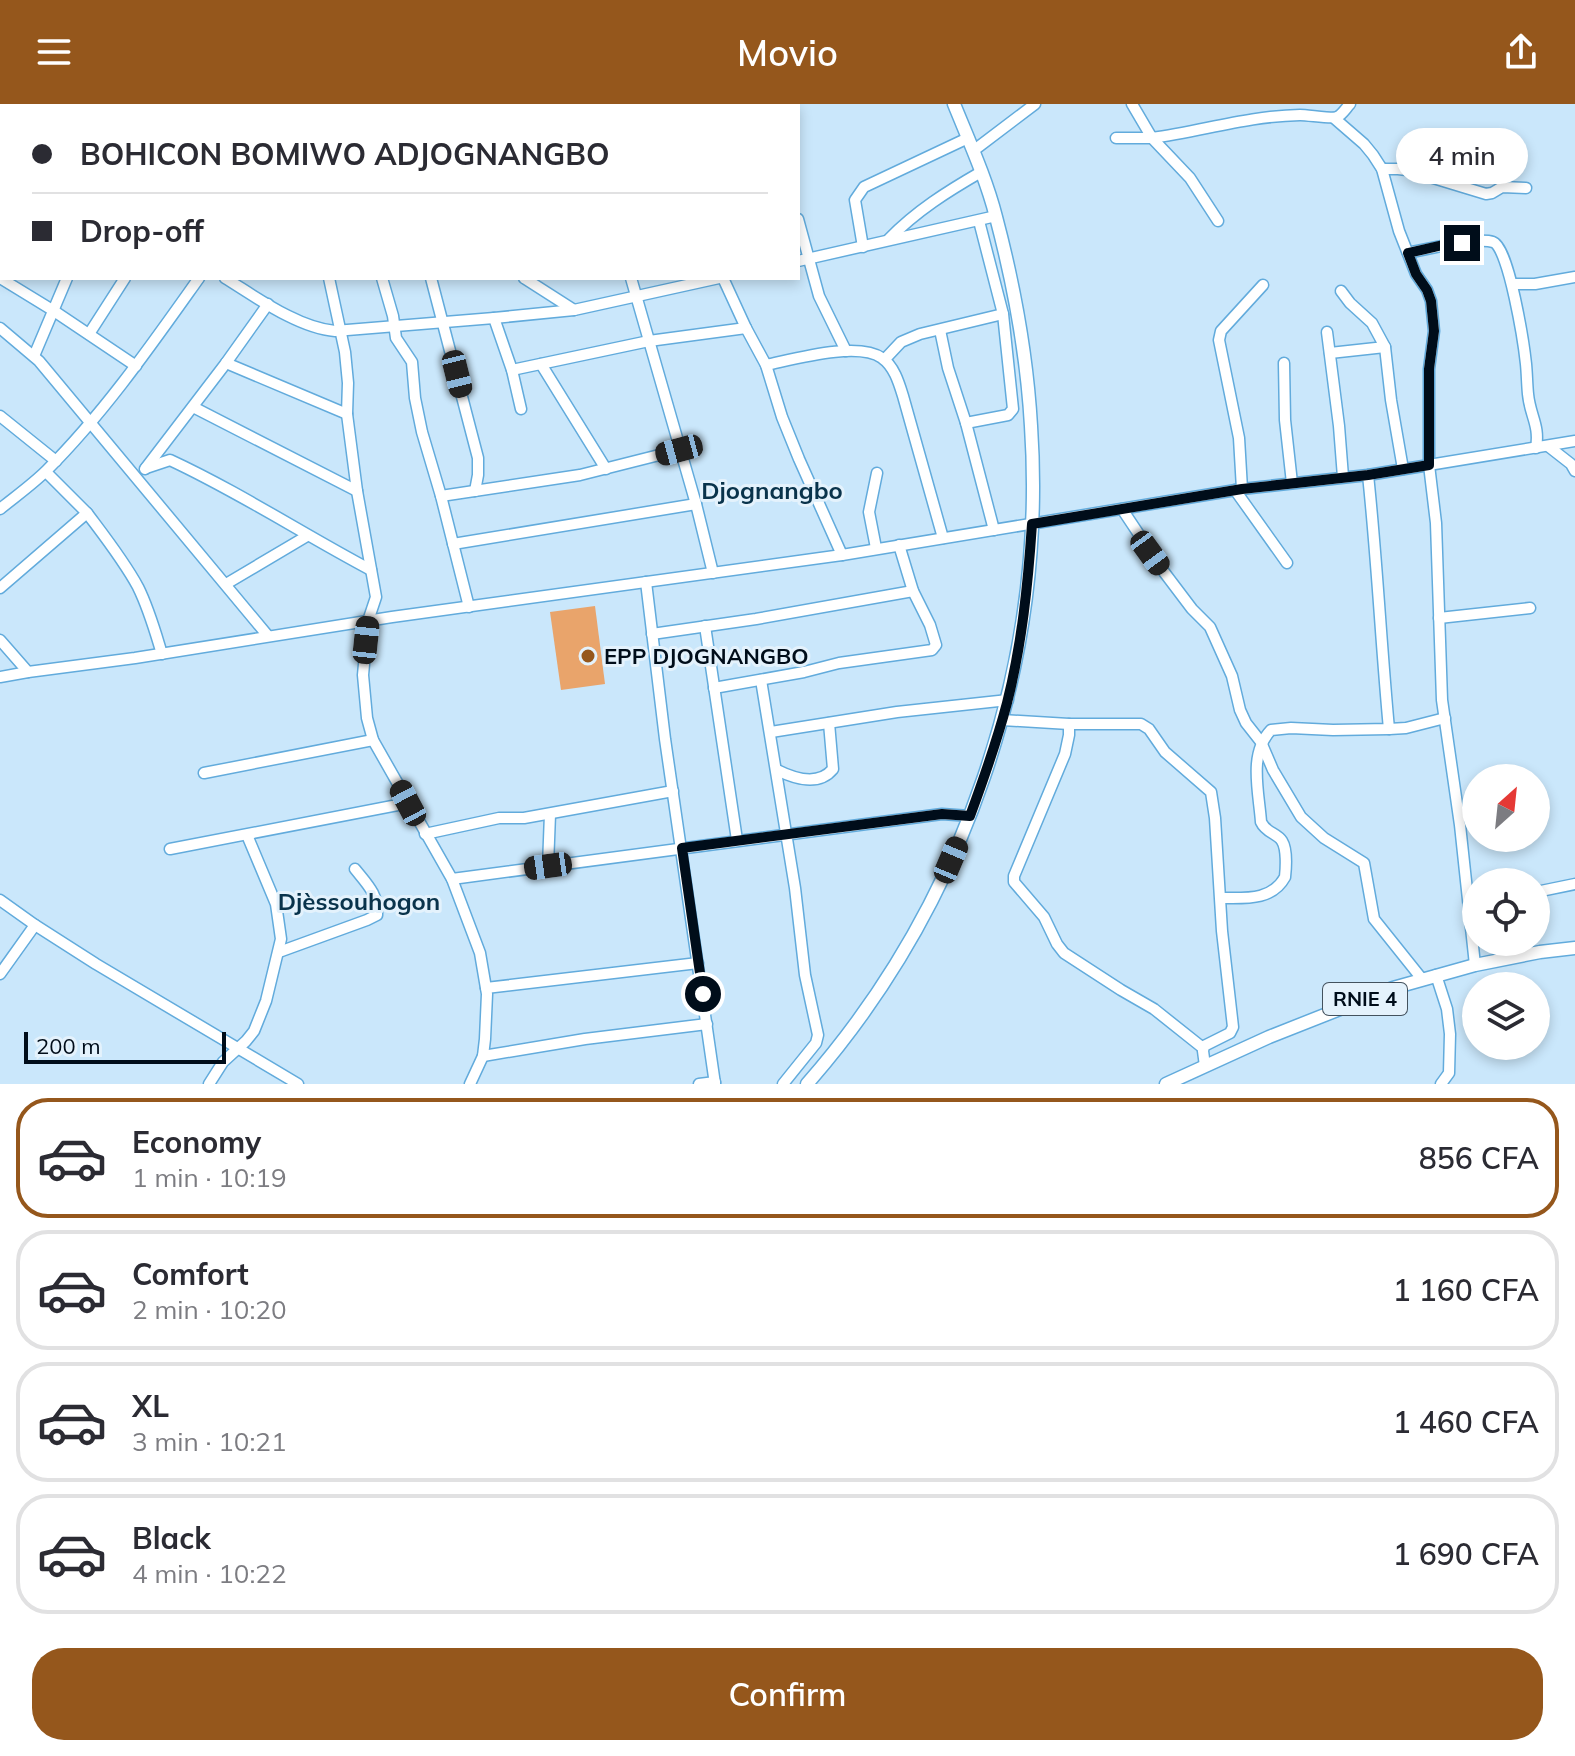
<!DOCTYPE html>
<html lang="en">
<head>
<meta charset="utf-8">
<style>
  :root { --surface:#fff; --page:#f2f2f3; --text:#2b2b33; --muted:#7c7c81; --line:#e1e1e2; --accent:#95571c }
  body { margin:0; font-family:Mulish,sans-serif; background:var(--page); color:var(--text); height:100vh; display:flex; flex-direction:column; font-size:30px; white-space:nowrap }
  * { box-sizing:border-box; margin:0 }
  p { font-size:26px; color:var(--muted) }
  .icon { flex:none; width:44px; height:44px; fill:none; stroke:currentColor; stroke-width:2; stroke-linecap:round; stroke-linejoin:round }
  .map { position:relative; height:980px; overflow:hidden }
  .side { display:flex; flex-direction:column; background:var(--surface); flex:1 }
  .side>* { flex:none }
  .banner { position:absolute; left:0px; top:0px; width:800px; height:176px; box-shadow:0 4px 12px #0003; display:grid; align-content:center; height:176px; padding:0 32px; background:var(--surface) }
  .needle { width:52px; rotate:27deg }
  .controls { position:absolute; left:1462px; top:660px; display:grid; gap:16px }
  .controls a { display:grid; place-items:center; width:88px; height:88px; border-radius:50%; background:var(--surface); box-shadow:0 4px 12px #0003; font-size:40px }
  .scale { position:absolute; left:24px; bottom:20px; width:202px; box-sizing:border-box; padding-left:8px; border:4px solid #000d1a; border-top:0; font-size:22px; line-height:28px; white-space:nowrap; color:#000d1a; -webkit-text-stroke:6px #e4f2fc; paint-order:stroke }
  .end { position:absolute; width:36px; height:36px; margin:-18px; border:10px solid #000d1a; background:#fff; box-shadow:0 0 0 4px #fff }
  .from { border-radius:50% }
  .bubble { position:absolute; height:56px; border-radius:28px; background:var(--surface); box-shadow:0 4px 12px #0003; font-size:26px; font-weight:600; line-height:56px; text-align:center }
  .car { position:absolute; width:24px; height:48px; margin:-24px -12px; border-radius:10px; box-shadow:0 0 6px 2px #0007; background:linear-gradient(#222 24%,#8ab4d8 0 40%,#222 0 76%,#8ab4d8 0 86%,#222 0) }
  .banner b { display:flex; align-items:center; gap:28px; height:76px; font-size:30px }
  .banner b+b { border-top:2px solid var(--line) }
  .banner i { width:20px; height:20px; background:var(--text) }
  ul { padding:14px 0 0; list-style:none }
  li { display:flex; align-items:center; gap:24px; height:120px; margin:0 16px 12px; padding:0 16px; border:4px solid var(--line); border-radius:32px }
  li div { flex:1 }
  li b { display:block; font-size:30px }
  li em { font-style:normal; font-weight:600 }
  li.active { border-color:var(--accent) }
  li>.icon { width:72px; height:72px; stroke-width:1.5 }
  .button { display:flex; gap:16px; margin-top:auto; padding:16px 32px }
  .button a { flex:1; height:92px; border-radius:32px; background:var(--accent); color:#fff; font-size:32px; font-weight:600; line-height:92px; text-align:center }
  header { display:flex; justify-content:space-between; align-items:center; height:104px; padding:0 32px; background:var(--accent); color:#fff; font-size:36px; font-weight:600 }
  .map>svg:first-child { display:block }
  .green { fill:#e9a46b }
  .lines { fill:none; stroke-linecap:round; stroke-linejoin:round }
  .minor-casing { stroke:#62abdc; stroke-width:13 }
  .major-casing { stroke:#62abdc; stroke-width:15 }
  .minor { stroke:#fff; stroke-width:10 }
  .major { stroke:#fff; stroke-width:12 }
  .route { stroke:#000d1a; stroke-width:10 }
  .poi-dot { fill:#95571c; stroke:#e4f2fc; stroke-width:3 }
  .labels { text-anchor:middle; stroke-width:6; stroke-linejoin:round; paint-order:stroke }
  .shield { fill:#e4f2fc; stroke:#44525e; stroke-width:2 }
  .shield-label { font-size:20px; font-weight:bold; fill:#000d1a }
  .poi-label { font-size:22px; font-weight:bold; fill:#000d1a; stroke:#e4f2fc; text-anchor:start }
  .neighbourhood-label { font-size:24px; font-weight:bold; fill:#09334b; stroke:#e4f2fc }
</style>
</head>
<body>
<header><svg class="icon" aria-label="menu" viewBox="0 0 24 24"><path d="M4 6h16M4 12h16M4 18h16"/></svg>Movio<svg class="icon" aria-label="share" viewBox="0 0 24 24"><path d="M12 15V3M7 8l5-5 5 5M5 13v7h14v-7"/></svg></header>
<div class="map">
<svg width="1575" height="980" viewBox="0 0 1575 980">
  <rect width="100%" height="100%" fill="#cae7fb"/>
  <polygon class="green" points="595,502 605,580 561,586 550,508"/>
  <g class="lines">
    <defs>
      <g id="minor">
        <polyline points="274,0 275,2"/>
        <polyline points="334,0 335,2"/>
        <polyline points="381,0 381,2"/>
        <polyline points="582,0 583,2"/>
        <polyline points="768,0 769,2"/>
        <path d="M1132,0l20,34c51,-7 96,-22 148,-23 8,0 33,4 37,2 5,-2 9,-9 13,-13"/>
        <polyline points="138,2 139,0"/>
        <polyline points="734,2 743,0"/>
        <polyline points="0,5 2,6"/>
        <polyline points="1334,14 1364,40 1373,51 1382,65 1399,127 1416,170 1427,186 1431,197 1434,227 1429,265 1429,361 1436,419 1442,596 1460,721 1475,861"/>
        <polyline points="1116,34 1152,34 1190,74 1218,117"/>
        <polyline points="973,47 1035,0"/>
        <polyline points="1382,65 1398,65 1407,66 1486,90 1492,89 1502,83 1526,84"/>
        <polyline points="798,115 819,192 846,247"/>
        <path d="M889,135c27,-28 59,-48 92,-67"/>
        <polyline points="863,143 855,96 864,83 968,34"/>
        <path d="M1408,149c19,-4 68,-16 85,-11 16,5 31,103 33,122 1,10 1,20 2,30 2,22 12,31 8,54"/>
        <polyline points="798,157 996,112"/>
        <polyline points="0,163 2,158"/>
        <polyline points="0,174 54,207 136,262"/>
        <path d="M225,174c31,19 73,50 110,53l159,-13 80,-8 145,-32"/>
        <polyline points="329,174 345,248 348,279 347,310 357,387 376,493 368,517 363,571 367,614 373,636 452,775 480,849 487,890 485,935 483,952 470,980"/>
        <polyline points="382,174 393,212 396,234 412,258 415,294 422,328 441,392 469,503"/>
        <polyline points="431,174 478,354 478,371 475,387"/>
        <polyline points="524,174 574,206"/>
        <polyline points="631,174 696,400 713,469"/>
        <polyline points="723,174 746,224 766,261 782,313 799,355 842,451"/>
        <polyline points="1513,180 1535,180 1575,173"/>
        <polyline points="1341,187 1350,199 1372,219 1385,243 1391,296 1403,365"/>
        <polyline points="494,214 512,266 521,305"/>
        <polyline points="0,224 39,257 268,532"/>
        <polyline points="940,226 948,264 966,319 994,426"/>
        <polyline points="1327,228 1339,322 1343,373"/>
        <polyline points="89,230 125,174"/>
        <polyline points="1330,249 1385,243"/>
        <polyline points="34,252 67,174"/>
        <polyline points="885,255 901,238 920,230 1003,210"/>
        <polyline points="226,259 347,310"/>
        <polyline points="1284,259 1285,316 1292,379"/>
        <polyline points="541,260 606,365"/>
        <path d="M766,261c29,-6 92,-24 116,-7 12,8 17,25 21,38l40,142"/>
        <polyline points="512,266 649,237 746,224"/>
        <polyline points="193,303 357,387"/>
        <polyline points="0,312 56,357"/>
        <polyline points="966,319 1008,311 1013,305 1003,210 979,117"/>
        <polyline points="1548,342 1571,360 1575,367"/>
        <path d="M146,364l24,-8c69,32 133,74 201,110"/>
        <polyline points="145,365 226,259 268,200"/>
        <path d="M1368,371c9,84 13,169 21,254"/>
        <polyline points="1242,385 1239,334 1219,236 1221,227 1263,181"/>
        <polyline points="1235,386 1287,459"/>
        <polyline points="441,392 580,371 679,346"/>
        <path d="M0,405c16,-13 33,-25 47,-39 58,-58 105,-126 152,-192"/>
        <polyline points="1122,405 1164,468 1192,505 1210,523 1232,572 1240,606 1246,619 1261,638 1273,666 1301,713 1324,734 1364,759 1374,815 1422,875"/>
        <path d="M87,409c18,24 37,48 51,74 11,22 17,44 24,67"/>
        <polyline points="453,440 696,400"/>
        <polyline points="876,444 869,408 877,369"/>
        <polyline points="646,478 665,635 715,980"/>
        <polyline points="226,480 307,432"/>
        <polyline points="0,484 87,409 46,368"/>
        <polyline points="1439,514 1530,504"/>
        <polyline points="705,522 737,736"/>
        <polyline points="652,530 756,515 913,487"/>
        <polyline points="0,536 28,568 135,554 392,513 842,451 1242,385 1368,371 1575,337"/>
        <polyline points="0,573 28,568"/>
        <polyline points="761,576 795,784 805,871 818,931 816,939 783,980"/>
        <polyline points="714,584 804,568 839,559 932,546 936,541 930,521 913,487 899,441"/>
        <polyline points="1002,616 1069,620 1141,620 1149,625 1165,648 1211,688 1215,714 1222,827 1233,923 1230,929 1204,942 1203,947 1205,962"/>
        <polyline points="1069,620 1069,631 1065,650 1014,772 1014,778 1044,813 1057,840 1064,849 1121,886 1154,905 1203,944"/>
        <polyline points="771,628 897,608 1008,596"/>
        <path d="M777,666c18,9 42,16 56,-1l-4,-46"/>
        <polyline points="204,669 373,636"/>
        <polyline points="425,730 499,714 524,714 673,687"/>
        <polyline points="170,745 408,699"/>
        <polyline points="548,762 550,710"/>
        <polyline points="452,775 942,710 970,712"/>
        <polyline points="1536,788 1575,780"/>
        <path d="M1221,794c24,0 51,3 64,-21 1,-9 2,-28 -3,-36 -5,-8 -16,-8 -21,-19 -2,-30 -13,-68 10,-92l20,-2 42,2 56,-1 17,-1 39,-10"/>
        <polyline points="0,796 35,821 96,860 298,980"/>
        <path d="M279,848l88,-32 10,-5c2,-20 -10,-31 -22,-46"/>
        <polyline points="0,870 35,821"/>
        <polyline points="1436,871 1447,905 1450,930 1449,969 1441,980"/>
        <polyline points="486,884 698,859"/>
        <polyline points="483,952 585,935 707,920"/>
        <polyline points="209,980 223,958 246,937 254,927 266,897 281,835 276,800 247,731"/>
        <polyline points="699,980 715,978"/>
      </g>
      <g id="major">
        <path d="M807,980c157,-179 240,-420 224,-658 -4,-70 -17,-141 -35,-209 -10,-39 -27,-76 -42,-113"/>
        <polyline points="1166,980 1269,933 1393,884 1475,861 1540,848 1575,844"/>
      </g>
    </defs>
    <use href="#minor" class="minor-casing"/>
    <use href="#major" class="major-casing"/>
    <use href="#minor" class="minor"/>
    <use href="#major" class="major"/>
  </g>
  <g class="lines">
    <path class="route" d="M703,890l-21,-146 260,-34 28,2c14,-38 27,-75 37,-113 15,-59 21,-119 25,-179l210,-35 126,-14 61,-10v-96l5,-38 -3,-30 -4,-11 -11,-16 -8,-21 35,-8 19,-2"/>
  </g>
  <circle class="poi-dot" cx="588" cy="552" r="8"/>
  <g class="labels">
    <rect class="shield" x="1323" y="879" width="84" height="32" rx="6"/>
    <g class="shield-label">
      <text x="1365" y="902">RNIE 4</text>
    </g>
    <g class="poi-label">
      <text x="604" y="560">EPP DJOGNANGBO</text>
    </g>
    <g class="neighbourhood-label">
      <text x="772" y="395">Djognangbo</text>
      <text x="359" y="806">Djèssouhogon</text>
    </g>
  </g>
</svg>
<div class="controls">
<a><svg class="needle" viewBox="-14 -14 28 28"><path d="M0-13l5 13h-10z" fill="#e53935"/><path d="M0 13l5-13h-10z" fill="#7c7c81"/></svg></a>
<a><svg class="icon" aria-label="locate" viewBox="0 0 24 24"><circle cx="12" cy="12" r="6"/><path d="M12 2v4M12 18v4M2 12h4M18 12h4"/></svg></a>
<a><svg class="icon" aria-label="layers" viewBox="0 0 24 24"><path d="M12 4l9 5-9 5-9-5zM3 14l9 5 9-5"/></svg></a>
</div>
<div class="scale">200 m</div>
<i class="end from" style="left:703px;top:890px"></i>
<i class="end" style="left:1462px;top:139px"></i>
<div class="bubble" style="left:1396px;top:24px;width:132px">4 min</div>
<i class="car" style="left:457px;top:270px;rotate:166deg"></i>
<i class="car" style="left:679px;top:346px;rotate:255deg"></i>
<i class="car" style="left:1150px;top:449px;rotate:144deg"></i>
<i class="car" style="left:366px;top:536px;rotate:6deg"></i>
<i class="car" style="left:408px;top:699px;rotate:332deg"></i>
<i class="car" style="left:951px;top:756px;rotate:23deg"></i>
<i class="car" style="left:548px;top:762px;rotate:262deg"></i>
<div class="banner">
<b><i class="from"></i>BOHICON BOMIWO ADJOGNANGBO</b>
<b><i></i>Drop-off</b>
</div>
</div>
<section class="side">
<ul>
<li class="active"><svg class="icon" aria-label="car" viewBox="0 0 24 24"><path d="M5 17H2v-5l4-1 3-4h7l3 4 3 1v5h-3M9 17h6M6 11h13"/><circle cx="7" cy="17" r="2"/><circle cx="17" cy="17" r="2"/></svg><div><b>Economy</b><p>1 min · 10:19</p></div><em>856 CFA</em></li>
<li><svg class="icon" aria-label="car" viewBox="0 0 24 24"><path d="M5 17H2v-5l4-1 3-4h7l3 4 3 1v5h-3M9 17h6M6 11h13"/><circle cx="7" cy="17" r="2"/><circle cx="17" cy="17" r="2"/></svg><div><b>Comfort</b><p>2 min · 10:20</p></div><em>1 160 CFA</em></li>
<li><svg class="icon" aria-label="car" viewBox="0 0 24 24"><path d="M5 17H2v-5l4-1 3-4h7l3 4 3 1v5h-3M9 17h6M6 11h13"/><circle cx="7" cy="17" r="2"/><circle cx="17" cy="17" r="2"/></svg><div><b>XL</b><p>3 min · 10:21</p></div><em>1 460 CFA</em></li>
<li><svg class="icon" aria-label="car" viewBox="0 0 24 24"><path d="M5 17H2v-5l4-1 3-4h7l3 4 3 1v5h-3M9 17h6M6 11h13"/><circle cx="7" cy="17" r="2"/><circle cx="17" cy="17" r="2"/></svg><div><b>Black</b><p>4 min · 10:22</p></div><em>1 690 CFA</em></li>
</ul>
<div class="button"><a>Confirm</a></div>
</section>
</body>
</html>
